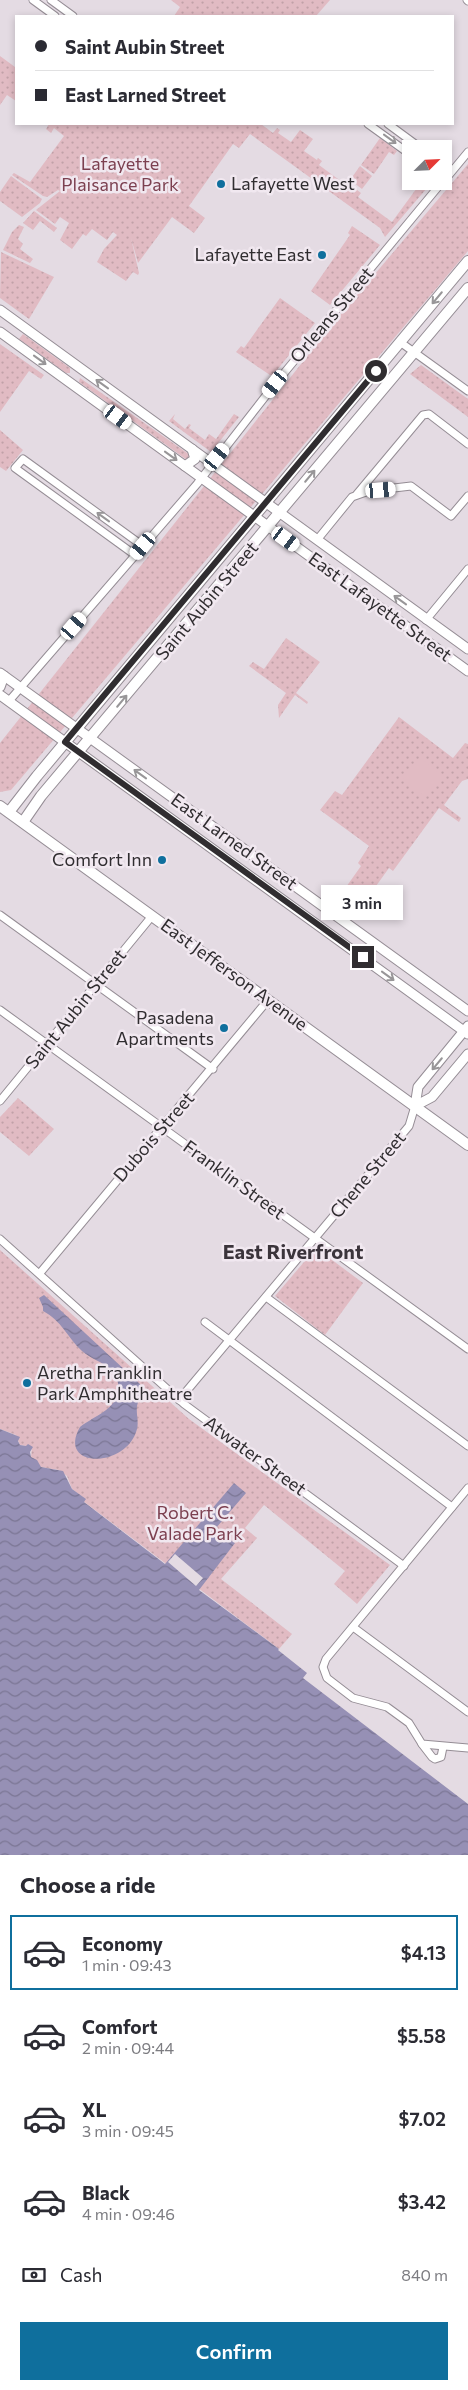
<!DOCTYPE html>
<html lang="en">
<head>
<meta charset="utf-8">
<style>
  :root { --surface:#fff; --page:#f2f2f3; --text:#2b2b33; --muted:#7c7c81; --line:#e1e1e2; --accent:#0f6f9d }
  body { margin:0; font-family:Commissioner,sans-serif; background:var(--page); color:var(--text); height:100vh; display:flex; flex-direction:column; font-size:19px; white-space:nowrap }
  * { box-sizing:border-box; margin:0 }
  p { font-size:16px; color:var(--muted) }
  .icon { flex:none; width:28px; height:28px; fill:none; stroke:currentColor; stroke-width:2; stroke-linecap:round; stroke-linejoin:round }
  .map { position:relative; height:1855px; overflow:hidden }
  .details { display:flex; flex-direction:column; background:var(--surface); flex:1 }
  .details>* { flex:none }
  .hud { position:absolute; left:15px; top:15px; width:439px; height:110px; border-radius:0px; box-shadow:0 2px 8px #0003; display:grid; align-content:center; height:110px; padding:0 20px; background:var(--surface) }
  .needle { width:32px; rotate:66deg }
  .tools { position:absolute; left:402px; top:140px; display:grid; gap:10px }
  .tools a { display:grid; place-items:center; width:50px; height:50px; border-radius:0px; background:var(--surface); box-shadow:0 2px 8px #0003; font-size:25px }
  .end { position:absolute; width:22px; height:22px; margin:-11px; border:6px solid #302d30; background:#fff; box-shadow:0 0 0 2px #fff }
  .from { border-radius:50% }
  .bubble { position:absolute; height:35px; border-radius:0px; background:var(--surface); box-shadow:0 2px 8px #0003; font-size:16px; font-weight:600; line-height:35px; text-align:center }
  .car { position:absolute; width:15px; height:30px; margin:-15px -8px; border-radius:6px; box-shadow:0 0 4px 1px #0007; background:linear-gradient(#fff 24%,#345 0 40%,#fff 0 76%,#345 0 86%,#fff 0) }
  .hud b { display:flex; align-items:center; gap:18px; height:48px; font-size:19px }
  .hud b+b { border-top:1px solid var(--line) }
  .hud i { width:12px; height:12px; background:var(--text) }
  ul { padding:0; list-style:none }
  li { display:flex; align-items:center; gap:15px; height:75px; margin:0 10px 8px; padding:0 10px; border:2px solid transparent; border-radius:0px }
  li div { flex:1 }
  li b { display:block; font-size:19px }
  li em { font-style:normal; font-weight:600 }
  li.selected { border-color:var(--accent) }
  li>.icon { width:45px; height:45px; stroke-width:1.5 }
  h2 { padding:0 20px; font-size:22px; line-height:60px }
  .pay { display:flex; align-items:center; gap:12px; height:55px; padding:0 20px; font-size:19px }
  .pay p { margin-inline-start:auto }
  .button { display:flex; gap:10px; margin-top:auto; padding:10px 20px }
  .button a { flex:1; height:58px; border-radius:0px; background:var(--accent); color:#fff; font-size:20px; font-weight:600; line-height:58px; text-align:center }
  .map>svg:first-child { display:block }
  .grass { fill:url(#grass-dots) }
  .garden { fill:#e1bbc3 }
  .water { fill:url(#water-waves) }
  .pier { fill:#e4dbe3 }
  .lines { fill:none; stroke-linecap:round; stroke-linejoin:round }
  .minor-casing { stroke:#958d95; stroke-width:9 }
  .tertiary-casing { stroke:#958d95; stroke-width:11 }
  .secondary-casing { stroke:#958d95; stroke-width:12 }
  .minor { stroke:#fff; stroke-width:7 }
  .tertiary { stroke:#fff; stroke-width:9 }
  .secondary { stroke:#fff; stroke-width:10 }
  .oneway { stroke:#989698 }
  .route { stroke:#302d30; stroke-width:6 }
  .poi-dot { fill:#0f6f9d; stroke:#f1e8f0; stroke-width:2 }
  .labels { text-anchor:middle; stroke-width:5; stroke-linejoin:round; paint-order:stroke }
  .park-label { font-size:18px; fill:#7c4050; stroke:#f1e8f0 }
  .poi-label { font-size:18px; fill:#302d30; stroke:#f1e8f0; text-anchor:end }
  .street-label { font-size:18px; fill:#302d30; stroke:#f1e8f0 }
  .quarter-label { font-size:20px; font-weight:bold; fill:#3b343b; stroke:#f1e8f0 }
</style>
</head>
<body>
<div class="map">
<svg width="468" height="1855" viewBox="0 0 468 1855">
  <defs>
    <pattern id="grass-dots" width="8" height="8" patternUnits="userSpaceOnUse" patternTransform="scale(1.25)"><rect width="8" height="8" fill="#e1bbc3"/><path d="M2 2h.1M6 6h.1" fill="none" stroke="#c1a1a8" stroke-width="1.8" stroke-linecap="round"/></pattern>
    <pattern id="water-waves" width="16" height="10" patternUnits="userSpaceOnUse" patternTransform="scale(1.25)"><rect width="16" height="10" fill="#9690b5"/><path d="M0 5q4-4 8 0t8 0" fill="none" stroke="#7b7694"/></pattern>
  </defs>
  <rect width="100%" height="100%" fill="#e4dbe3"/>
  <g class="grass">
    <polygon points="171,0 330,0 316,16 174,16 180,7"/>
    <polygon points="0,56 15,67 16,65 16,101 7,95 0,105"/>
    <polygon points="49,124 261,124 273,133 277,128 280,130 278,133 291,142 300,130 313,139 304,151 317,160 318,158 322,161 319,165 346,185 348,183 361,193 358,197 392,222 422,181 433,181 385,237 380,228 250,134 239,148 233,144 189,206 205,218 194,233 172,217 138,263 131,238 139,273 138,275 133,272 126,281 97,262 104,249 117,235 113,232 107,240 92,229 86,236 83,234 72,249 60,240 69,223 60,217 55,224 36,210 60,191 58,190 47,197 43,196 12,175 14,173 30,182 64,136 54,128 51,133 46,129"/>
    <polygon points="380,138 397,151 394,155 389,152 374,174 361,165"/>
    <polygon points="468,164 468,251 11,790 0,792 0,743 336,320"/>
    <polygon points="360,166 372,176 362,189 350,180"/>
    <polygon points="11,176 42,199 40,203 22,217 0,201 0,192"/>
    <polygon points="34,211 57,228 54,232 40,221 33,230 23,223"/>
    <polygon points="19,225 24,227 18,239 23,244 20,249 33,259 30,263 3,250 12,232"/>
    <polygon points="352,226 380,245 330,305 311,291 350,235 348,233"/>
    <polygon points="1,252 54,277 29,319 0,298"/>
    <polygon points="280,298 315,323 273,375 270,375 236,352 241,346 244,348"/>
    <polygon points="23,334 70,368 70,373 66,373 19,339"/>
    <polygon points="0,344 44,375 41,379 29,371 0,412"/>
    <polygon points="421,365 468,399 468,417 410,374"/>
    <polygon points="80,378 190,455 191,457 187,460 79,382"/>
    <polygon points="175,414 173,419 185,429 189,424 191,425 189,428 205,440 209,434 216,439 234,414 239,417 211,452 169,421"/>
    <polygon points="0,430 23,450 6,471 0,467"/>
    <polygon points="286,638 320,662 296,693 308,702 307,704 295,695 279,718 278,705 286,693 249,666 253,662 264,669"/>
    <polygon points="399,717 453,758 465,743 468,744 468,779 462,781 444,805 461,818 459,822 439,808 393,871 389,868 353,918 334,904 361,866 358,863 369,846 320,810 335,791 342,795"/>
    <polygon points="18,1098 54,1129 29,1156 0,1132 0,1117"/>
    <polygon points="316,1248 363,1283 325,1335 275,1296"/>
    <polygon points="0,1250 189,1419 390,1565 357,1604 334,1584 345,1571 264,1505 245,1528 257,1538 221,1579 292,1634 279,1649 83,1501 85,1499 72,1489 67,1476 59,1470 40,1467 31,1457 32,1447 20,1445 16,1435 0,1429"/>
  </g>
  <polygon class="garden" points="420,758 442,775 425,797 403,779"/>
  <g class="water">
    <path d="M44,1295l96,89c3,8 -1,14 -3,22 -1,8 2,16 0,23 -10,40 -81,40 -57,-2 15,-12 42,-19 38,-44 -1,-4 -3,-10 -7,-13 -8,-8 -20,-11 -29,-19 -15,-14 -20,-30 -39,-40v-4l-4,-9z"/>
    <polygon points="0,1429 20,1437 18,1441 20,1445 26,1446 28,1444 33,1447 30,1452 31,1457 37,1460 41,1467 63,1471 72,1489 86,1499 84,1502 165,1564 234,1483 246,1493 216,1528 222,1533 227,1532 229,1539 235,1543 199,1590 279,1649 278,1650 307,1673 303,1678 468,1804 468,1855 0,1855"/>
  </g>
  <polygon class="pier" points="175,1554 203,1578 196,1586 168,1562"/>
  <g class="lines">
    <defs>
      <g id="minor">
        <polyline points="33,0 55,16"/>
        <polyline points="51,0 73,16"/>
        <polyline points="467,0 468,1"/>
        <polyline points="368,124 411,155"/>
        <polyline points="388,124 422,149"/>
        <polyline points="444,164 452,170"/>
        <polyline points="444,181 468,152"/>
        <polyline points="400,342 468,391"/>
        <polyline points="357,494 423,415 429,414 468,444"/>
        <polyline points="317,540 352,497 369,491 411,486 451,516 468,496"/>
        <polyline points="135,555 15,468 23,459 143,546"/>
        <polyline points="426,620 468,569"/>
        <polyline points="9,701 197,484 275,384 443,181"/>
        <polyline points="0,915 213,1069"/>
        <polyline points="0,1010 468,1349"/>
        <polyline points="0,1101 152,916"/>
        <polyline points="0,1239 184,1404 404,1566"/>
        <polyline points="40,1273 268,1000"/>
        <polyline points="266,1297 468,1446"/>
        <polyline points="205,1322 452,1507"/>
        <polyline points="179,1400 409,1126 415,1106"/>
        <polyline points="468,1488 326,1659 323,1667 327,1678 353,1698 387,1707 409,1723 422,1744 468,1748"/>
        <polyline points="353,1627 468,1712"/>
        <polyline points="422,1744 432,1757 435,1759 441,1757 443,1747"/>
      </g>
      <g id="tertiary">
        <polyline points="0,310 468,649"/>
        <polyline points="0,332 468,671"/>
        <polyline points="185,466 195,459 192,449"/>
        <polyline points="0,673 468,1011"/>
        <polyline points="0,687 4,676"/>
        <polyline points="0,695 468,1034"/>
        <polyline points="415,1106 418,1087 468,1026"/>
        <polyline points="415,1106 432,1097 468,1054"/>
      </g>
      <g id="secondary">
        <polyline points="0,806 468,1145"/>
        <polyline points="9,812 37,776 468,261"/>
        <polyline points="23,822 41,796 468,288"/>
      </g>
    </defs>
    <use href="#minor" class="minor-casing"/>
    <use href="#tertiary" class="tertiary-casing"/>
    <use href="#secondary" class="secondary-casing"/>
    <use href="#minor" class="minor"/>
    <use href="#tertiary" class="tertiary"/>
    <use href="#secondary" class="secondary"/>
  </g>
  <defs><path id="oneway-shaft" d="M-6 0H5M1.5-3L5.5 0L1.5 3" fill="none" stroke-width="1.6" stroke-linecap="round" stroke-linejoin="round" transform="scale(1.25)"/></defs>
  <g class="oneway">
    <use href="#oneway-shaft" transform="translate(390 139) rotate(36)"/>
    <use href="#oneway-shaft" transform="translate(437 298) rotate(130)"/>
    <use href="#oneway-shaft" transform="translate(40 360) rotate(36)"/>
    <use href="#oneway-shaft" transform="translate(102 384) rotate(-144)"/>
    <use href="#oneway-shaft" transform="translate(171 456) rotate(36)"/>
    <use href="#oneway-shaft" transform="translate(310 476) rotate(-50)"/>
    <use href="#oneway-shaft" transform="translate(103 517) rotate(-144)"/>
    <use href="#oneway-shaft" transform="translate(400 600) rotate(-144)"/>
    <use href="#oneway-shaft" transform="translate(122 701) rotate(-50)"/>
    <use href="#oneway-shaft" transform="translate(140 774) rotate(-144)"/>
    <use href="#oneway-shaft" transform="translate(388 976) rotate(36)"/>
    <use href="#oneway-shaft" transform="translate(437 1064) rotate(130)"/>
  </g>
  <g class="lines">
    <polyline class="route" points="363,957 65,742 376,371"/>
  </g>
  <g class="poi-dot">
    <circle cx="221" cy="184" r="5"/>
    <circle cx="322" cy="255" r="5"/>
    <circle cx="162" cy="860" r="5"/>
    <circle cx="224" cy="1028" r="5"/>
    <circle cx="27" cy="1383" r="5"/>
  </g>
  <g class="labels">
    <g class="park-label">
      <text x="120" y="170">Lafayette<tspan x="120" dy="21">Plaisance Park</tspan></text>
      <text x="195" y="1519">Robert C.<tspan x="195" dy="21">Valade Park</tspan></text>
    </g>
    <g class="poi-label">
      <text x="231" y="190" text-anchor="start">Lafayette West</text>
      <text x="312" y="261">Lafayette East</text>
      <text x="152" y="866">Comfort Inn</text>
      <text x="214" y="1024">Pasadena<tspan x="214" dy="21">Apartments</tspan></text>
      <text x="37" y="1379" text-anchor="start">Aretha Franklin<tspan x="37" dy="21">Park Amphitheatre</tspan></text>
    </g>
    <g class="street-label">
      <text transform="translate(332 315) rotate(-50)" y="6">Orleans Street</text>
      <text transform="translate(207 601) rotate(-50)" y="6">Saint Aubin Street</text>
      <text transform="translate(380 607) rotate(36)" y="6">East Lafayette Street</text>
      <text transform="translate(234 842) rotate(36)" y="6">East Larned Street</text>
      <text transform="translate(234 975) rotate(36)" y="6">East Jefferson Avenue</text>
      <text transform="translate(76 1009) rotate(-51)" y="6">Saint Aubin Street</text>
      <text transform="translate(154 1137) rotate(-49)" y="6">Dubois Street</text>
      <text transform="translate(368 1175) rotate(-50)" y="6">Chene Street</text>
      <text transform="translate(234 1180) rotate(36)" y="6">Franklin Street</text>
      <text transform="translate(255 1456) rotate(36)" y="6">Atwater Street</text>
    </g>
    <g class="quarter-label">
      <text x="293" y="1259">East Riverfront</text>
    </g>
  </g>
</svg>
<div class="tools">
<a><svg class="needle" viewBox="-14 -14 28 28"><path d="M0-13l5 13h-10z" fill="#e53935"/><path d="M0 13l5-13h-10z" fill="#7c7c81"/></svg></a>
</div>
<i class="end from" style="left:376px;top:371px"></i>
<i class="end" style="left:363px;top:957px"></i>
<div class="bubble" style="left:321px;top:885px;width:82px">3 min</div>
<i class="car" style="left:275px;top:384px;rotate:218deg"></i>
<i class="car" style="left:118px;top:417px;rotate:126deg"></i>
<i class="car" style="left:217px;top:457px;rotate:39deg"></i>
<i class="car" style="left:381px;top:490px;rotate:85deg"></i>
<i class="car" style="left:286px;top:539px;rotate:126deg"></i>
<i class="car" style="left:143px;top:546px;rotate:220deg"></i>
<i class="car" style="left:74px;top:626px;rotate:41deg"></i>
<div class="hud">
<b><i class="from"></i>Saint Aubin Street</b>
<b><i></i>East Larned Street</b>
</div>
</div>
<section class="details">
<h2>Choose a ride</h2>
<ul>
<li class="selected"><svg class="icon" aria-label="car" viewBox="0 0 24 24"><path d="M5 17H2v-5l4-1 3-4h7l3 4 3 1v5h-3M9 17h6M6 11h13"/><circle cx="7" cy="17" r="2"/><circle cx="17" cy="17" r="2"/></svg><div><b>Economy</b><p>1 min · 09:43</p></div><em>$4.13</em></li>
<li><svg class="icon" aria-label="car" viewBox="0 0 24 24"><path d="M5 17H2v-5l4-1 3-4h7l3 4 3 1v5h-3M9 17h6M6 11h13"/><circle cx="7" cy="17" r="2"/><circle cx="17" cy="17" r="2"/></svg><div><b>Comfort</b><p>2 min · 09:44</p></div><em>$5.58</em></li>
<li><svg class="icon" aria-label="car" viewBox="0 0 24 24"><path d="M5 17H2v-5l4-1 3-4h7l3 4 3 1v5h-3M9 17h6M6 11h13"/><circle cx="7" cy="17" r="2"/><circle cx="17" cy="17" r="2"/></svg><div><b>XL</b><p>3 min · 09:45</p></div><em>$7.02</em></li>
<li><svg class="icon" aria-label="car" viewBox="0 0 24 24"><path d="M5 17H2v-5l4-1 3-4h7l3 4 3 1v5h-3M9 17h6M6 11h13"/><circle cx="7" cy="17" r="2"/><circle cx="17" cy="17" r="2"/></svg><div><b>Black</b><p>4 min · 09:46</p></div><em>$3.42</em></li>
</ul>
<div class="pay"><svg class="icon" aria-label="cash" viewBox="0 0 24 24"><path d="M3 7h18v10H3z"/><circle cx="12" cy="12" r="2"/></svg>Cash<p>840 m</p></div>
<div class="button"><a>Confirm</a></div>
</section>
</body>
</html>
